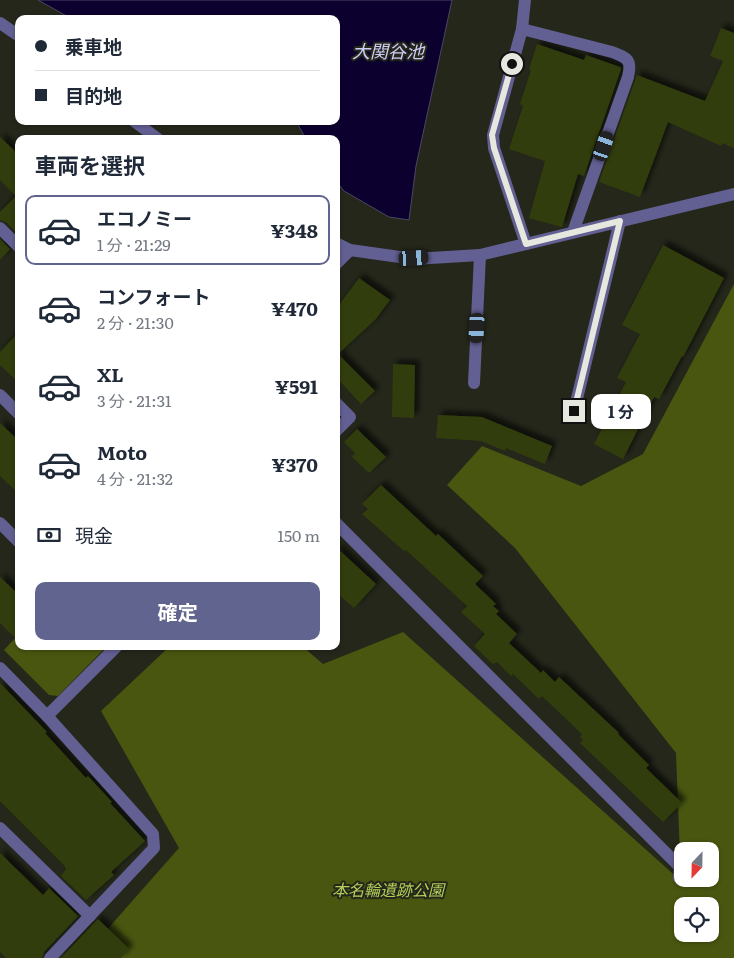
<!DOCTYPE html>
<html lang="ja">
<head>
<meta charset="utf-8">
<style>
  :root { --surface:#fff; --page:#f2f2f3; --text:#1f2937; --muted:#747a83; --line:#e0e1e3; --accent:#61648e }
  body { margin:0; font-family:Literata,"Noto Sans JP",serif; background:var(--page); color:var(--text); height:100vh; display:flex; flex-direction:column; font-size:19px; white-space:nowrap }
  * { box-sizing:border-box; margin:0 }
  p { font-size:16px; color:var(--muted) }
  .icon { flex:none; width:28px; height:28px; fill:none; stroke:currentColor; stroke-width:2; stroke-linecap:round; stroke-linejoin:round }
  .map { position:relative; flex:1; overflow:hidden }
  .sheet { position:absolute; left:15px; top:135px; width:325px; height:515px; display:flex; flex-direction:column; background:var(--surface); border-radius:10px; box-shadow:0 1px 4px #0004 }
  .sheet>* { flex:none }
  .banner { position:absolute; left:15px; top:15px; width:325px; height:110px; border-radius:10px; box-shadow:0 1px 4px #0004; display:grid; align-content:center; height:110px; padding:0 20px; background:var(--surface) }
  .needle { width:32px; rotate:202deg }
  .buttons { position:absolute; left:674px; top:842px; display:grid; gap:10px }
  .buttons a { display:grid; place-items:center; width:45px; height:45px; border-radius:10px; background:var(--surface); box-shadow:0 1px 4px #0004; font-size:25px }
  .end { position:absolute; width:22px; height:22px; margin:-11px; border:6px solid #e6e8df; background:#111; box-shadow:0 0 0 2px #111 }
  .from { border-radius:50% }
  .bubble { position:absolute; height:35px; border-radius:10px; background:var(--surface); box-shadow:0 1px 4px #0004; font-size:16px; font-weight:700; line-height:35px; text-align:center }
  .car { position:absolute; width:15px; height:30px; margin:-15px -8px; border-radius:6px; box-shadow:0 0 4px 1px #0007; background:linear-gradient(#222 24%,#8ab4d8 0 40%,#222 0 76%,#8ab4d8 0 86%,#222 0) }
  .banner b { display:flex; align-items:center; gap:18px; height:48px; font-size:19px }
  .banner b+b { border-top:1px solid var(--line) }
  .banner i { width:12px; height:12px; background:var(--text) }
  ul { padding:0; list-style:none }
  li { display:flex; align-items:center; gap:15px; height:70px; margin:0 10px 8px; padding:0 10px; border:2px solid transparent; border-radius:10px }
  li div { flex:1 }
  li b { display:block; font-size:19px }
  li em { font-style:normal; font-weight:700 }
  li.selected { border-color:var(--accent) }
  li>.icon { width:45px; height:45px; stroke-width:1.5 }
  h2 { padding:0 20px; font-size:22px; line-height:60px }
  .pay { display:flex; align-items:center; gap:12px; height:55px; padding:0 20px; font-size:19px }
  .pay p { margin-inline-start:auto }
  .button { display:flex; gap:10px; margin-top:auto; padding:10px 20px }
  .button a { flex:1; height:58px; border-radius:10px; background:var(--accent); color:#fff; font-size:20px; font-weight:700; line-height:58px; text-align:center }
  .map>svg:first-child { display:block }
  .green { fill:#485610; fill-rule:evenodd }
  .water { fill:#0c002f; stroke:#4d4664 }
  .building { fill:#323d0c; filter:url(#shadow) }
  .lines { fill:none; stroke-linecap:round; stroke-linejoin:round }
  .minor { stroke:#625f92; stroke-width:12 }
  .route { stroke:#e6e8df; stroke-width:6 }
  .labels { text-anchor:middle; stroke-width:4; stroke-linejoin:round; paint-order:stroke }
  .park-label { font-size:16px; font-style:italic; fill:#b3ce58; stroke:#24271a }
  .water-label { font-size:18px; font-style:italic; fill:#cecdf8; stroke:#24271a }
</style>
</head>
<body>
<div class="map">
<svg width="734" height="958" viewBox="0 0 734 958">
  <defs>
    <filter id="shadow"><feDropShadow dx="4.5" dy="-4.5" stdDeviation="2.5" flood-color="#0009"/></filter>
  </defs>
  <rect width="100%" height="100%" fill="#24271a"/>
  <g class="green">
    <path d="M734,284v674h-652l97,-110 -78,-137 69,-65h132l21,18 80,-32 278,249 -5,-128 -161,-205 -68,-63 35,-39 99,40 62,-32zM682,851h28v28h-28zM682,906h28v28h-28z"/>
    <polygon points="19,634 19,646 107,646 58,696 49,695 4,650"/>
  </g>
  <polygon class="water" points="38,0 452,0 416,166 409,220 389,217 344,191 336,181 336,139 306,139 297,123 286,121 336,121 336,19 72,19"/>
  <g class="building">
    <polygon points="721,28 734,33 734,148 722,143 721,146 668,122 640,197 599,182 637,75 705,101 723,61 710,56"/>
    <polygon points="537,44 584,60 586,55 620,67 621,69 584,176 578,174 562,227 529,218 545,161 509,149 523,106 520,104 531,70 529,69"/>
    <polygon points="0,137 19,155 19,235 6,222 0,220 0,212 16,196 0,180"/>
    <polygon points="0,239 10,249 0,260"/>
    <polygon points="663,245 724,278 683,357 682,356 659,399 654,397 623,459 594,444 626,382 617,378 640,334 622,325"/>
    <polygon points="359,278 390,300 375,320 338,354 375,391 361,404 336,377 336,309"/>
    <polygon points="19,332 19,383 0,365 0,352"/>
    <polygon points="393,364 415,365 414,418 392,417"/>
    <polygon points="438,415 482,417 552,446 545,464 506,448 505,451 481,441 436,438"/>
    <polygon points="0,423 19,441 19,494 0,476"/>
    <polygon points="357,429 386,457 369,473 352,457 355,453 344,442"/>
    <polygon points="381,485 436,536 438,534 483,576 475,584 496,604 493,606 499,611 496,614 517,634 509,643 541,673 543,670 555,682 559,677 619,733 618,734 649,765 646,768 682,803 663,822 580,743 583,740 580,737 582,734 542,696 539,699 513,674 511,676 497,662 493,664 474,646 485,634 461,612 467,606 406,550 404,551 362,514 368,509 362,504"/>
    <polygon points="336,547 376,584 354,608 336,592"/>
    <polygon points="0,577 19,595 19,642 0,623"/>
    <polygon points="0,683 47,732 45,733 86,778 88,776 112,802 110,803 145,841 111,872 114,875 86,900 61,876 66,869 64,865 0,801"/>
    <polygon points="0,853 43,895 49,888 78,916 44,952 42,958 6,958 0,952"/>
    <polygon points="98,919 129,949 121,958 61,958"/>
  </g>
  <g class="lines">
    <g class="minor">
      <polyline points="525,0 522,29 493,135 494,148 526,244"/>
      <polyline points="0,23 19,36"/>
      <path d="M522,29l90,23c16,6 20,8 16,25l-55,155"/>
      <polyline points="134,121 158,139"/>
      <polyline points="0,228 19,247"/>
      <polyline points="336,243 350,250 414,259 480,255 734,194"/>
      <polyline points="336,264 350,250"/>
      <polyline points="474,383 480,255"/>
      <polyline points="0,395 19,414"/>
      <polyline points="336,403 350,417 336,431"/>
      <polyline points="574,411 620,221"/>
      <polyline points="0,523 19,542"/>
      <polyline points="336,523 680,867 679,878"/>
      <polyline points="0,668 47,716 153,834 154,848 50,958"/>
      <polyline points="47,716 117,646"/>
      <polyline points="0,828 90,916"/>
    </g>
  </g>
  <g class="lines">
    <polyline class="route" points="512,64 492,135 494,148 526,244 620,221 574,411"/>
  </g>
  <g class="labels">
    <g class="park-label">
      <text x="388" y="896">本名輪遺跡公園</text>
    </g>
    <g class="water-label">
      <text x="388" y="58">大関谷池</text>
    </g>
  </g>
</svg>
<div class="buttons">
<a><svg class="needle" viewBox="-14 -14 28 28"><path d="M0-13l5 13h-10z" fill="#e53935"/><path d="M0 13l5-13h-10z" fill="#747a83"/></svg></a>
<a><svg class="icon" aria-label="locate" viewBox="0 0 24 24"><circle cx="12" cy="12" r="6"/><path d="M12 2v4M12 18v4M2 12h4M18 12h4"/></svg></a>
</div>
<i class="end from" style="left:512px;top:64px"></i>
<i class="end" style="left:574px;top:411px"></i>
<div class="bubble" style="left:591px;top:394px;width:60px">1 分</div>
<i class="car" style="left:604px;top:146px;rotate:19deg"></i>
<i class="car" style="left:414px;top:258px;rotate:87deg"></i>
<i class="car" style="left:477px;top:328px;rotate:183deg"></i>
<div class="banner">
<b><i class="from"></i>乗車地</b>
<b><i></i>目的地</b>
</div>
<section class="sheet">
<h2>車両を選択</h2>
<ul>
<li class="selected"><svg class="icon" aria-label="car" viewBox="0 0 24 24"><path d="M5 17H2v-5l4-1 3-4h7l3 4 3 1v5h-3M9 17h6M6 11h13"/><circle cx="7" cy="17" r="2"/><circle cx="17" cy="17" r="2"/></svg><div><b>エコノミー</b><p>1 分 · 21:29</p></div><em>¥348</em></li>
<li><svg class="icon" aria-label="car" viewBox="0 0 24 24"><path d="M5 17H2v-5l4-1 3-4h7l3 4 3 1v5h-3M9 17h6M6 11h13"/><circle cx="7" cy="17" r="2"/><circle cx="17" cy="17" r="2"/></svg><div><b>コンフォート</b><p>2 分 · 21:30</p></div><em>¥470</em></li>
<li><svg class="icon" aria-label="car" viewBox="0 0 24 24"><path d="M5 17H2v-5l4-1 3-4h7l3 4 3 1v5h-3M9 17h6M6 11h13"/><circle cx="7" cy="17" r="2"/><circle cx="17" cy="17" r="2"/></svg><div><b>XL</b><p>3 分 · 21:31</p></div><em>¥591</em></li>
<li><svg class="icon" aria-label="car" viewBox="0 0 24 24"><path d="M5 17H2v-5l4-1 3-4h7l3 4 3 1v5h-3M9 17h6M6 11h13"/><circle cx="7" cy="17" r="2"/><circle cx="17" cy="17" r="2"/></svg><div><b>Moto</b><p>4 分 · 21:32</p></div><em>¥370</em></li>
</ul>
<div class="pay"><svg class="icon" aria-label="cash" viewBox="0 0 24 24"><path d="M3 7h18v10H3z"/><circle cx="12" cy="12" r="2"/></svg>現金<p>150 m</p></div>
<div class="button"><a>確定</a></div>
</section>
</div>
</body>
</html>
